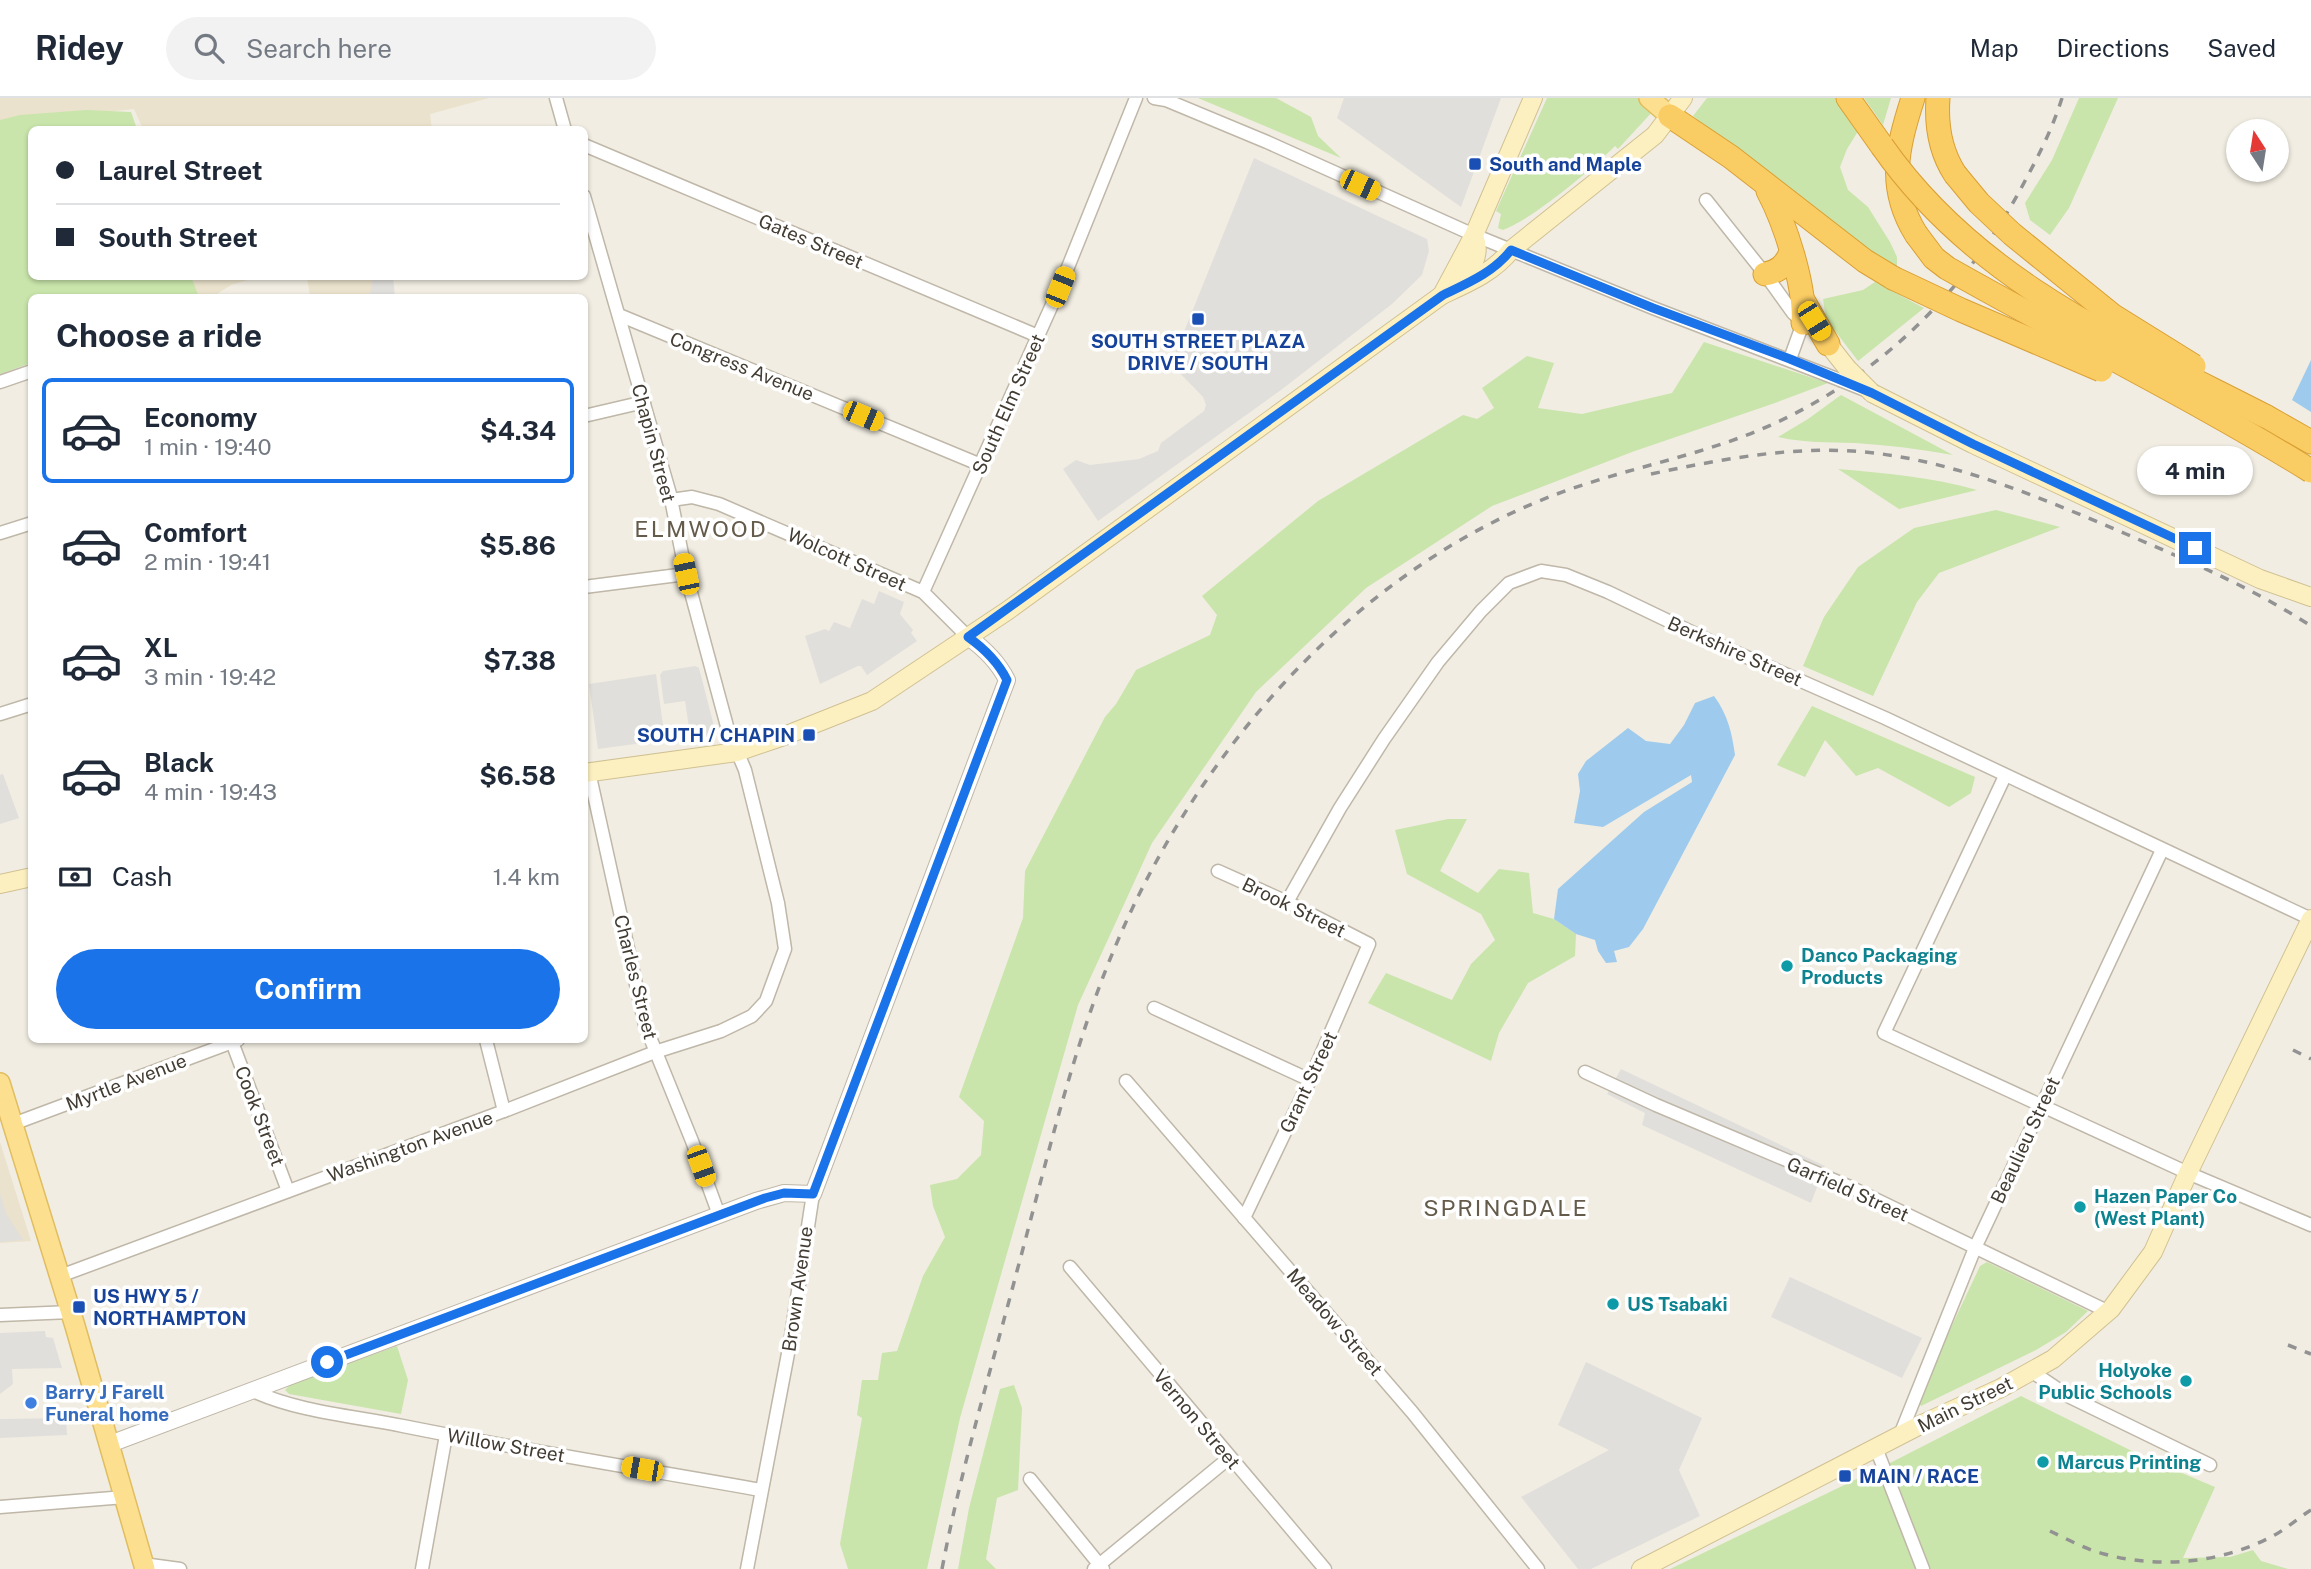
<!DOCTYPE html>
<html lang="en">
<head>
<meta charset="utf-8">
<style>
  :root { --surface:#fff; --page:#f2f2f3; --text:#1f2937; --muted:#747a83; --line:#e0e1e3; --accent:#1a73e8 }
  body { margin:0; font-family:"Public Sans",sans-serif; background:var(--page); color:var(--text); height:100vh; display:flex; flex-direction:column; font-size:26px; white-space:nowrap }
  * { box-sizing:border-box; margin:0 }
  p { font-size:23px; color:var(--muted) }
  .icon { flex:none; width:38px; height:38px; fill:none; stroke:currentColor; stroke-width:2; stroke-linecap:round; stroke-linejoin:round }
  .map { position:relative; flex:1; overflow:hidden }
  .drawer { position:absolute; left:28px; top:196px; width:560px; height:749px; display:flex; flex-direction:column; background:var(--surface); border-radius:10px; box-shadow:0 2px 5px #0004 }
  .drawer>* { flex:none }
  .banner { position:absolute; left:28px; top:28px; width:560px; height:154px; border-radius:10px; box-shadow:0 2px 5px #0004; display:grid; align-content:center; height:154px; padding:0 28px; background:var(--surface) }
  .needle { width:46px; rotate:348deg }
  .controls { position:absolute; left:2226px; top:21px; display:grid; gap:14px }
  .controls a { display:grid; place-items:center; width:63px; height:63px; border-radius:50%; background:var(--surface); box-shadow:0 2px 5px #0004; font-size:35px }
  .end { position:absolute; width:32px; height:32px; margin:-16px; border:9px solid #1a73e8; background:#fff; box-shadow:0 0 0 4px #fff }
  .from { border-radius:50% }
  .bubble { position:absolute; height:49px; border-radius:24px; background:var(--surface); box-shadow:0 2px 5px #0004; font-size:23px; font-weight:700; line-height:49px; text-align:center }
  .car { position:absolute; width:21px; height:42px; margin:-21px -10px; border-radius:9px; box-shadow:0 0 5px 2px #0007; background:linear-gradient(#f5c518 24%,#345 0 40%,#f5c518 0 76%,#345 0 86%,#f5c518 0) }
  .banner b { display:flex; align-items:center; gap:24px; height:66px; font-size:26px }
  .banner b+b { border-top:2px solid var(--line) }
  .banner i { width:18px; height:18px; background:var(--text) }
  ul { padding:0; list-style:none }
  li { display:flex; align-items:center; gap:21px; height:105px; margin:0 14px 10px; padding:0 14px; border:4px solid transparent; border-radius:10px }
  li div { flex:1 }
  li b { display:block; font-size:26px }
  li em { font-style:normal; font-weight:700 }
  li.current { border-color:var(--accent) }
  li>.icon { width:63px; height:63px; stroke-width:1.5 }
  h2 { padding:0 28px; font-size:32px; line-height:84px }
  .pay { display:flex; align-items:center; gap:18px; height:77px; padding:0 28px; font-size:26px }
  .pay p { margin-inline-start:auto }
  .button { display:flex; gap:14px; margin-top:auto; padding:14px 28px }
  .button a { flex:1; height:80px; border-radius:42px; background:var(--accent); color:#fff; font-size:28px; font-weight:700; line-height:80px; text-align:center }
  header { display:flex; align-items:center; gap:42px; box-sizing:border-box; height:98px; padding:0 35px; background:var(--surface); border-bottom:2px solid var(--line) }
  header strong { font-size:33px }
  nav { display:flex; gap:38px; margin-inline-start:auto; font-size:24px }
  .search { width:490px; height:63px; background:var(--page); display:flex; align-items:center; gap:18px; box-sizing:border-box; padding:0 24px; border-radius:38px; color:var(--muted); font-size:26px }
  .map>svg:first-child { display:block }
  .education { fill:#eae2cc }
  .green { fill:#c9e5ab }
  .parking { fill:#e1dfdb }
  .water { fill:#9ecbed }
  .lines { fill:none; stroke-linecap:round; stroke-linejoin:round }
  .minor-casing { stroke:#bfb7a8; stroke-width:15 }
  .tertiary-casing { stroke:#bfb7a8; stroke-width:18 }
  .secondary-casing { stroke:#d0c193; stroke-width:20 }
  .primary-casing { stroke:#e0bd61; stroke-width:22 }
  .motorway-casing { stroke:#d9a034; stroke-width:25 }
  .minor { stroke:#fff; stroke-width:12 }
  .tertiary { stroke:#fff; stroke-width:16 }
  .secondary { stroke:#fdf0c0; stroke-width:18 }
  .primary { stroke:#fce090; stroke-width:19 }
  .motorway { stroke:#facc64; stroke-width:23 }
  .rail { stroke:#929292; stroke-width:3.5; stroke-dasharray:9 9; stroke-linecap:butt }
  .minor-bridge-casing { stroke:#bfb7a8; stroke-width:15; stroke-linecap:butt }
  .secondary-bridge-casing { stroke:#d0c193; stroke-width:20; stroke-linecap:butt }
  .motorway-bridge-casing { stroke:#d9a034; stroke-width:25; stroke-linecap:butt }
  .minor-bridge { stroke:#fff; stroke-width:12 }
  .secondary-bridge { stroke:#fdf0c0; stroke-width:18 }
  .motorway-bridge { stroke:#facc64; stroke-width:23 }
  .route { stroke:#1a73e8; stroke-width:9 }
  .transit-dot { fill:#1a4fb4; stroke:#fff; stroke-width:2.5 }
  .culture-dot { fill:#0f9aa8; stroke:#fff; stroke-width:2.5 }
  .shop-dot { fill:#3f7fe0; stroke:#fff; stroke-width:2.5 }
  .labels { text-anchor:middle; stroke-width:7; stroke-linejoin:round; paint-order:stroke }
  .transit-label { font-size:19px; font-weight:bold; fill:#164399; stroke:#fff; text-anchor:start }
  .street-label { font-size:19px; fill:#423c33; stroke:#fff }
  .culture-label { font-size:19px; font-weight:bold; fill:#0d838f; stroke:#fff; text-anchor:start }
  .shop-label { font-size:19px; font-weight:bold; fill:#366cbe; stroke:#fff; text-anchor:start }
  .quarter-label { font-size:23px; letter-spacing:2px; fill:#645b4a; stroke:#fff }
</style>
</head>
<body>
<header>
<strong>Ridey</strong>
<div class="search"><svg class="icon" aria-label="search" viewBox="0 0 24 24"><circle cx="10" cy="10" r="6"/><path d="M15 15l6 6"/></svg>Search here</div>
<nav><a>Map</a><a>Directions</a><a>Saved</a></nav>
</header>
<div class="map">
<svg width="2311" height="1471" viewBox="0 0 2311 1471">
  <rect width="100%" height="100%" fill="#f1ede2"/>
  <g class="education">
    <polygon points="0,0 489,0 430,16 432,32 143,31 134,11 0,25"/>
    <polygon points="189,179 258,179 231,187 211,200 194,199"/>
    <polygon points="307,179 393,179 393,199 310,199"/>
    <polygon points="0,1044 31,1143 0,1145"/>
  </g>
  <g class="green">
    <polygon points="1198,0 1276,0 1311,19 1318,38 1341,60"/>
    <path d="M1547,0h97l10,12 -36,39 -3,-3c-25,25 -81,72 -112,84l-5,-2 3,-14 -5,-3z"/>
    <polygon points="1707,0 1839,0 1860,30 1847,51 1840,69 1848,92 1868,109 1890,144 1897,159 1897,170 1848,138 1693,18"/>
    <polygon points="1864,0 1891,0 1883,27"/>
    <polygon points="2079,0 2118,0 2069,110 2050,137 2030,122 2025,105 2052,62"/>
    <polygon points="86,12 131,14 137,31 32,32 32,178 191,179 199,199 32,200 31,265 0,276 0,22 20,17"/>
    <polygon points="1875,184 1924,210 1858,263 1826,221 1823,201 1863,192"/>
    <polygon points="1704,244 1828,285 1775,305 1632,354 1492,408 1366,490 1256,594 1152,745 1078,907 960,1320 927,1471 848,1471 840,1446 862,1320 857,1317 862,1282 878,1282 882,1255 897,1253 923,1178 945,1139 933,1108 930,1087 957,1081 981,1057 984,1023 959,999 1023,820 1025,773 1105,619 1116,606 1136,572 1210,537 1217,517 1202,498 1318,403 1463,317 1477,321 1494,310 1482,290 1527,258 1554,265 1538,310 1582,316 1672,295"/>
    <path d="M1841,297l112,60c-33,-6 -65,-10 -98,-12 -27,-1 -51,0 -77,-6l30,-18z"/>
    <path d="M1838,371c47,4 93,8 139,21l-78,19z"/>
    <polygon points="1996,412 2060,429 1939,475 1917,504 1873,598 1803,568 1824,519 1858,469 1914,430"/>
    <polygon points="1812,608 1975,679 1971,695 1949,709 1878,670 1856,678 1825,642 1805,679 1777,667"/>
    <polygon points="1448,721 1467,721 1440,773 1478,795 1499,771 1529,775 1533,815 1554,821 1576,836 1575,858 1528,885 1499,935 1491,963 1368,905 1386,875 1452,902 1471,866 1495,842 1481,816 1407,776 1395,732"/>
    <polygon points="1987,1164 2088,1213 2066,1234 2036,1252 1921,1308 1917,1302 1980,1168"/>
    <polygon points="397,1248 408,1282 401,1316 289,1296 285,1292 291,1286"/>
    <polygon points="1014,1287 1022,1310 1018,1392 997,1400 986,1461 996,1471 958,1471 969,1410 1000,1291"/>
    <polygon points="2021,1298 2144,1359 2215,1389 2183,1460 2230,1459 2253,1452 2261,1463 2288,1471 1670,1471 1894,1363"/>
  </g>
  <g class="parking">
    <polygon points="1344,0 1501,0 1461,109 1337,20"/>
    <polygon points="1254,60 1427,141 1429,153 1422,177 1392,206 1281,292 1098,423 1063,371 1076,362 1090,367 1139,361 1158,353 1161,345 1204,313 1206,307 1203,299 1171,266"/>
    <polygon points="373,179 393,179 395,199 361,199 361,196 370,197"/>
    <polygon points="879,493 904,504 900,516 913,532 911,535 917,543 867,577 861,568 858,568 820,586 805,538 825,531 829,533 834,524 850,530 862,501 874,506"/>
    <polygon points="695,568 699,570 716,636 691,643 685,603 664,606 660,577 663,573"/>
    <polygon points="656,576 665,642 598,651 589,586"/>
    <polygon points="3,676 19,720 0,726 0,677"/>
    <polygon points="1621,971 1825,1068 1811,1105 1642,1027 1645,1015 1607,996"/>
    <polygon points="0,1095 6,1115 23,1142 0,1144"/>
    <polygon points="1790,1179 1922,1240 1902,1280 1771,1219"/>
    <polygon points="45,1233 46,1239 53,1240 62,1270 12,1271 13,1286 0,1296 0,1235"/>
    <polygon points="1586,1264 1702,1320 1679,1372 1700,1418 1591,1471 1578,1471 1521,1399 1609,1352 1558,1327"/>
    <polygon points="66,1320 67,1337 0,1340 0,1321"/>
  </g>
  <g class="water">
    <polygon points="2311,262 2311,314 2292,302"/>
    <path d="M1714,598c14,19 18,37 21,59l-92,174 -14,18 -15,4 3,11 -11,1 -8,-12 -3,-11 -19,-6 -22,-15 4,-30 86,-77 48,-30 -1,-7 -88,52 -29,-4 6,-32 -2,-17 8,-13 42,-33 18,13 24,3 14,-19 11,-22z"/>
  </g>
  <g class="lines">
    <defs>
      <g id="minor">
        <polyline points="556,0 565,32"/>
        <polyline points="1154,0 1166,2 1267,44 1474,137 1653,210 1840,282"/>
        <polyline points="584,47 1038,238"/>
        <polyline points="1706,102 1765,176 1793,215 1804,225"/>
        <polyline points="619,217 981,367"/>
        <polyline points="1790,261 1803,225"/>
        <polyline points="0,284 32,273"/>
        <polyline points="584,318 644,304"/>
        <polyline points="671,402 692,399 719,406 923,494 968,539"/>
        <polyline points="0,435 32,425"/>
        <polyline points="584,489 686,476"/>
        <polyline points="923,494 1060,189 1136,0"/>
        <polyline points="0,616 32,606"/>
        <polyline points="589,674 645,927 692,1043 719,1117"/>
        <polyline points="2005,678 1884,935 2188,1075 2311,1127"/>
        <polyline points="1218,773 1287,804 1369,846 1310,982 1244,1120"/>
        <polyline points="1287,804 1340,710 1384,641 1438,564 1481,513 1509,485 1541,473 1566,477 1608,494 1708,542 1885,620 2311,821"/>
        <polyline points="1154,910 1310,982"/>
        <polyline points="486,942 504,1013"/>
        <polyline points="232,944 288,1093"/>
        <polyline points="1585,974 1656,1007 1850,1089 2109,1214"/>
        <polyline points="1126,983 1412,1314 1538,1471"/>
        <polyline points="13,1026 238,942"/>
        <polyline points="1070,1169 1325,1471"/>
        <polyline points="60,1178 504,1013 655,954 721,933 752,918 766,903 785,851 778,805 745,672 728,632 686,476 670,396 584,98"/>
        <polyline points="0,1217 71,1214"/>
        <polyline points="2031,1273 2068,1298 2210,1367"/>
        <path d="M253,1293c46,21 101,25 150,35 119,24 239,43 358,64"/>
        <polyline points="1900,1337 1975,1150 2162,752"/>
        <polyline points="1876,1350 1923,1471"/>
        <polyline points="1030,1381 1103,1471"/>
        <polyline points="0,1409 125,1399"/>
        <polyline points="143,1466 180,1471"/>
        <polyline points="422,1471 446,1337"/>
        <polyline points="747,1471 790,1245 813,1096"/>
        <polyline points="1094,1471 1229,1360"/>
      </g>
      <path id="tertiary" d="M110,1346l646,-243 28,-8 29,1 194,-514c-9,-18 -22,-31 -39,-43"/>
      <g id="secondary">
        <path d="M1456,186c15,-12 26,-29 18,-48"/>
        <polyline points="1442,197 1474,137 1533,0"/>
        <polyline points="1828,246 1847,270"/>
        <polyline points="1872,295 1973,346 2260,481 2311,499"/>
        <path d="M584,675l153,-21 47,-16 88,-35 135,-90 435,-316c26,-12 52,-23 69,-45l144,-115 28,-37"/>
        <polyline points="0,786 32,779"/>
        <polyline points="1641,1471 1920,1327 2001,1290 2053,1261 2111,1211 2153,1154 2188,1075 2311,821"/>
      </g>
      <g id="primary">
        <polyline points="1649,0 1670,18"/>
        <polyline points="0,985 75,1228 145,1471"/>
      </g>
      <g id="motorway">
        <polyline points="1848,0 1882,48"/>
        <path d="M1913,0c-16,50 -26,89 3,136"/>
        <path d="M1938,0c-2,27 2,53 17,76"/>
        <polyline points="1670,18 1731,59 1865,163 1893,180"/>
        <path d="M1768,93c17,32 38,96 35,132"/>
        <path d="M1765,176c13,-2 21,-9 26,-22"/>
        <polyline points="1804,204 1828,246"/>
        <polyline points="2265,318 2311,344"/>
      </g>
    </defs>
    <use href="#minor" class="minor-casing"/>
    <use href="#tertiary" class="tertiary-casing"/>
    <use href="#secondary" class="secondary-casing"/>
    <use href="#primary" class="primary-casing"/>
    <use href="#motorway" class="motorway-casing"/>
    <use href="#minor" class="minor"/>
    <use href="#tertiary" class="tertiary"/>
    <use href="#secondary" class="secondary"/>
    <use href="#primary" class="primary"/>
    <use href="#motorway" class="motorway"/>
    <g class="rail">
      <path d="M1651,376c67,-14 133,-27 201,-23 95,6 187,46 274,83 63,27 127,54 185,92"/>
      <polyline points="2293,952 2311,961"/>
      <polyline points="2288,1247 2311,1256"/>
      <path d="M2050,1433c17,8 35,18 54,23 55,15 117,9 167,-17 14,-7 27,-19 40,-27"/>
      <path d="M942,1471c19,-101 49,-199 75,-298 31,-114 57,-232 105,-340 51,-116 130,-227 226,-310 64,-56 140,-103 220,-131 62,-22 128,-34 189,-59 117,-48 211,-140 269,-252 14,-26 27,-52 36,-81"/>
    </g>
    <defs>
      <polyline id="minor-bridge" points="1840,282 1865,292"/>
      <polyline id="secondary-bridge" points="1847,270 1872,295"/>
      <g id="motorway-bridge">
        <path d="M1882,48c94,135 241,197 383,270"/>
        <polyline points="1955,76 1979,105 2012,136 2112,217 2194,268"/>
        <path d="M1916,136l18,24 13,10c121,69 246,130 364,203"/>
        <polyline points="1893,180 1961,212 2101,272"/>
      </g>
    </defs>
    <use href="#minor-bridge" class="minor-bridge-casing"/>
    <use href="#secondary-bridge" class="secondary-bridge-casing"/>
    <use href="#motorway-bridge" class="motorway-bridge-casing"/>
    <use href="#minor-bridge" class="minor-bridge"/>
    <use href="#secondary-bridge" class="secondary-bridge"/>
    <use href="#motorway-bridge" class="motorway-bridge"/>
  </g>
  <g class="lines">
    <path class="route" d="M327,1264l438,-164 19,-5 29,1 194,-514c-9,-18 -22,-31 -39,-43l475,-342c25,-12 51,-23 68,-45l142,58 137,51 82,34 101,51 222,104"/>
  </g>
  <g class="transit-dot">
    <rect x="1468" y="59" width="14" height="14" rx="3.5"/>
    <rect x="1191" y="214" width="14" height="14" rx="3.5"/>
    <rect x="802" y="630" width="14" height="14" rx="3.5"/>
    <rect x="72" y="1202" width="14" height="14" rx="3.5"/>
    <rect x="1838" y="1371" width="14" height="14" rx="3.5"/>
  </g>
  <g class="culture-dot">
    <circle cx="1787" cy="868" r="7"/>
    <circle cx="2080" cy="1109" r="7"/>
    <circle cx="1613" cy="1206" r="7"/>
    <circle cx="2186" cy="1283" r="7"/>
    <circle cx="2043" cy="1364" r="7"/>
  </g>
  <circle class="shop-dot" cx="31" cy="1305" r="7"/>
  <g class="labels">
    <g class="transit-label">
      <text x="1489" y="73">South and Maple</text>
      <text x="1198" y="250" text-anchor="middle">SOUTH STREET PLAZA<tspan x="1198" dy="22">DRIVE / SOUTH</tspan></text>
      <text x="795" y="644" text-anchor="end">SOUTH / CHAPIN</text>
      <text x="93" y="1205">US HWY 5 /<tspan x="93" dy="22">NORTHAMPTON</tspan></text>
      <text x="1859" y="1385">MAIN / RACE</text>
    </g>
    <g class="street-label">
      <text transform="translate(811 143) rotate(23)" y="7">Gates Street</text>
      <text transform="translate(742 268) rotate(22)" y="7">Congress Avenue</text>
      <text transform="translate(1008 306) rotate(-66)" y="7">South Elm Street</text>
      <text transform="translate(654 345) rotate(75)" y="7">Chapin Street</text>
      <text transform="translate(847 461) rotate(24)" y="7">Wolcott Street</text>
      <text transform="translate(1735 553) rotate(24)" y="7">Berkshire Street</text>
      <text transform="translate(1294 809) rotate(26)" y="7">Brook Street</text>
      <text transform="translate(636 879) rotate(76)" y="7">Charles Street</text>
      <text transform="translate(126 984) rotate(-21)" y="7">Myrtle Avenue</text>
      <text transform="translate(1308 984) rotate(-65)" y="7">Grant Street</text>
      <text transform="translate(260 1018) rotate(69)" y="7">Cook Street</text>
      <text transform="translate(2025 1042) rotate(-65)" y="7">Beaulieu Street</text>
      <text transform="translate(410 1048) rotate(-20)" y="7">Washington Avenue</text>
      <text transform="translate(1848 1091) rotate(24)" y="7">Garfield Street</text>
      <text transform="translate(797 1191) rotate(-82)" y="7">Brown Avenue</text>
      <text transform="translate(1335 1224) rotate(49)" y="7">Meadow Street</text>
      <text transform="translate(1965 1306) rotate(-26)" y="7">Main Street</text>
      <text transform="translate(1197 1321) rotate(50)" y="7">Vernon Street</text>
      <text transform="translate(506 1347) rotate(10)" y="7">Willow Street</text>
    </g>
    <g class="culture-label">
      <text x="1801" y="864">Danco Packaging<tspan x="1801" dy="22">Products</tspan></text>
      <text x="2094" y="1105">Hazen Paper Co<tspan x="2094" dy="22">(West Plant)</tspan></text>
      <text x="1627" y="1213">US Tsabaki</text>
      <text x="2172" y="1279" text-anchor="end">Holyoke<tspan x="2172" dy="22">Public Schools</tspan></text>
      <text x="2057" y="1371">Marcus Printing</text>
    </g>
    <g class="shop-label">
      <text x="45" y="1301">Barry J Farell<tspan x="45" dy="22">Funeral home</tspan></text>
    </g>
    <g class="quarter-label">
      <text x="701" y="439">ELMWOOD</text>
      <text x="1506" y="1118">SPRINGDALE</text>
    </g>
  </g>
</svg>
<div class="controls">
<a><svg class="needle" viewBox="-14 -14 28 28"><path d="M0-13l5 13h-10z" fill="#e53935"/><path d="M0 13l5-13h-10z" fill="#747a83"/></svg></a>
</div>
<i class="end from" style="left:327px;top:1264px"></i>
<i class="end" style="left:2195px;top:450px"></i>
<div class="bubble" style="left:2137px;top:348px;width:116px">4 min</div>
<i class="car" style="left:1360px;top:87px;rotate:115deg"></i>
<i class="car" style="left:1060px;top:189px;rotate:22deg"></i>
<i class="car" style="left:1814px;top:223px;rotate:148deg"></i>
<i class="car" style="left:863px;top:318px;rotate:113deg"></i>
<i class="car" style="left:686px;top:476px;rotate:348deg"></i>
<i class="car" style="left:701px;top:1068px;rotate:160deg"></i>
<i class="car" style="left:642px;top:1371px;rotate:280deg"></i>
<div class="banner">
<b><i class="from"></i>Laurel Street</b>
<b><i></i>South Street</b>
</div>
<section class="drawer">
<h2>Choose a ride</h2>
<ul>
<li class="current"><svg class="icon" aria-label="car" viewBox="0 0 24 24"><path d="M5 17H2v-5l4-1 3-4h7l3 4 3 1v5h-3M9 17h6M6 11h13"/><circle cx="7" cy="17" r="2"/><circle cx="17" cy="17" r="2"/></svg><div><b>Economy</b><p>1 min · 19:40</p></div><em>$4.34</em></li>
<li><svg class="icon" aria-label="car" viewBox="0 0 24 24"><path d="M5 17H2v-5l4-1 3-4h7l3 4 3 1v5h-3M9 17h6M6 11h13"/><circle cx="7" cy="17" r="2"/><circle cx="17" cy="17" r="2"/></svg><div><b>Comfort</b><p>2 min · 19:41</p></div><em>$5.86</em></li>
<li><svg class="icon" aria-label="car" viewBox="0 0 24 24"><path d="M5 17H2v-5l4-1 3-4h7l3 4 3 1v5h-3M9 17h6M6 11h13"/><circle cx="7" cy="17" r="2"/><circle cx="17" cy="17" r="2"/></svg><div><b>XL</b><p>3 min · 19:42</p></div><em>$7.38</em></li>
<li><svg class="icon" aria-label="car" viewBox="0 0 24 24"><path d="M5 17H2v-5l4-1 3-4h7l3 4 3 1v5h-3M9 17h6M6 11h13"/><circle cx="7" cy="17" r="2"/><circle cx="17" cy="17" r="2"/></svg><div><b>Black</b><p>4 min · 19:43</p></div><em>$6.58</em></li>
</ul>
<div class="pay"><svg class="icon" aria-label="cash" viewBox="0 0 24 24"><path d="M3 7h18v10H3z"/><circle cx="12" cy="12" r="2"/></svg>Cash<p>1.4 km</p></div>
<div class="button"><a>Confirm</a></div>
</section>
</div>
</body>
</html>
